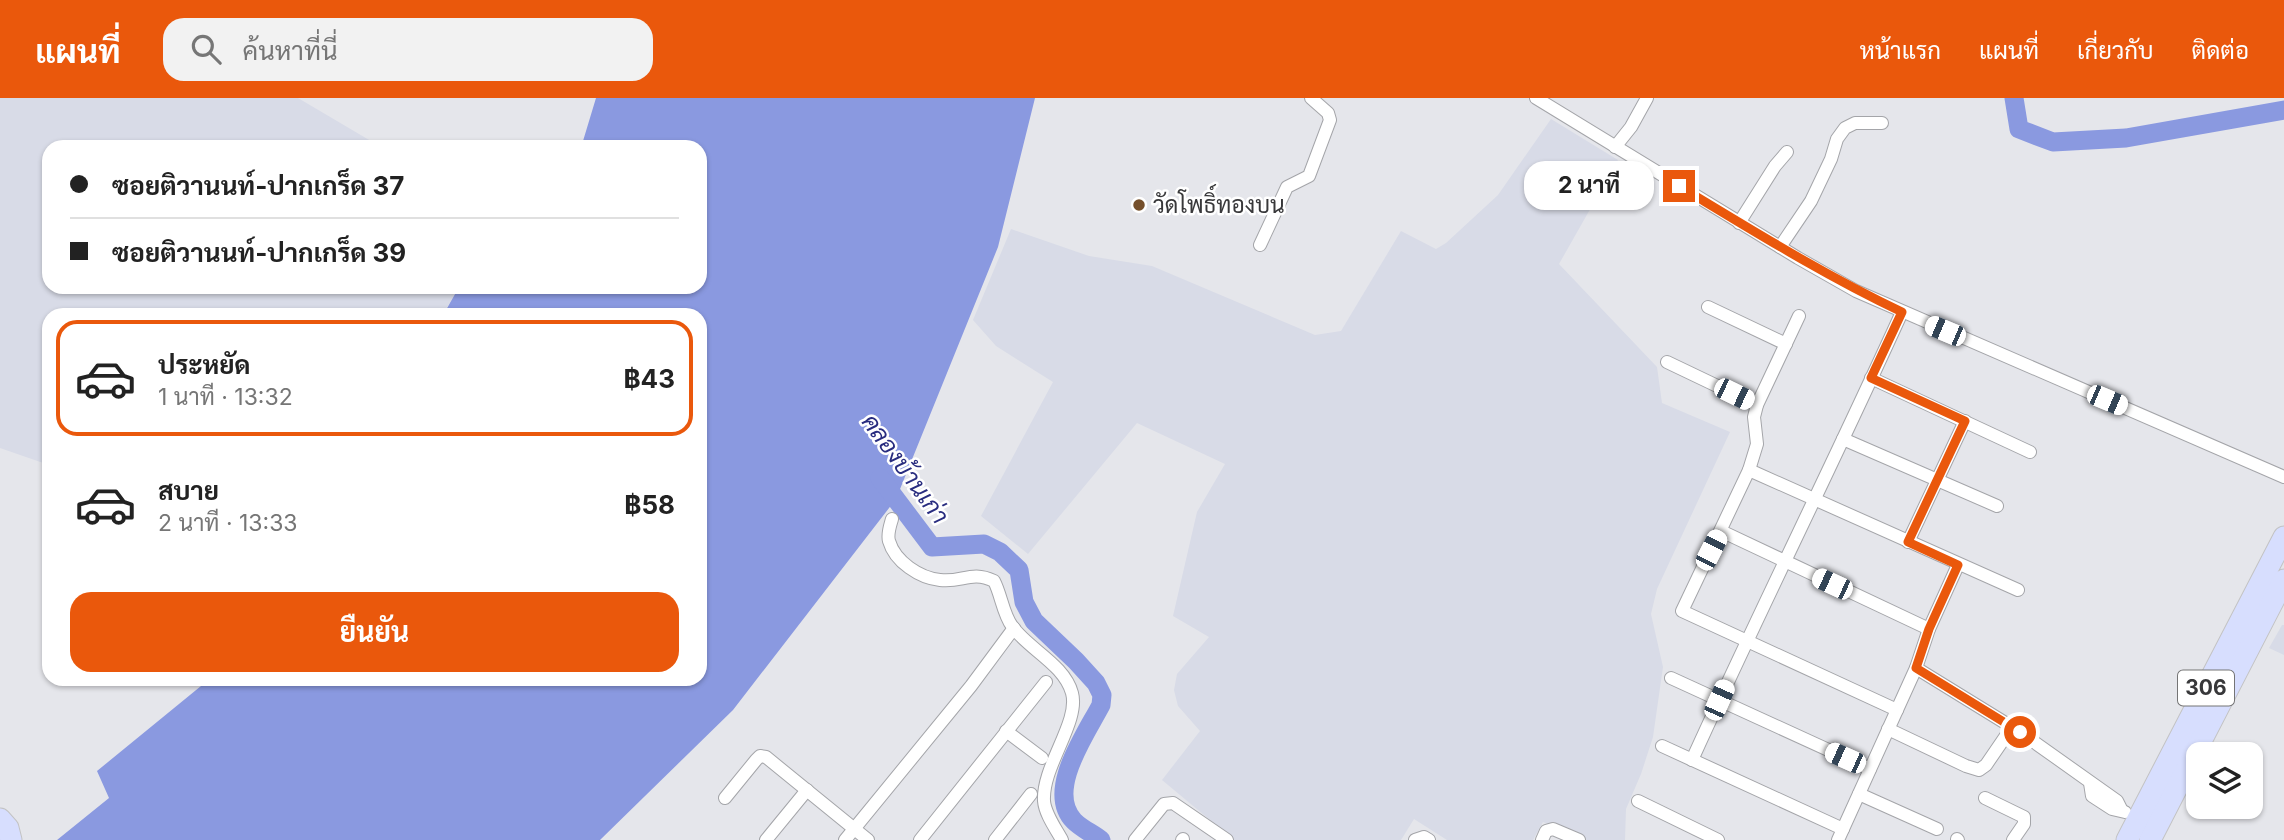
<!DOCTYPE html>
<html lang="th">
<head>
<meta charset="utf-8">
<style>
  :root { --surface:#fff; --page:#f2f2f2; --text:#222; --muted:#767676; --line:#e0e0e0; --accent:#ea580c }
  body { margin:0; font-family:Inter,Sarabun,sans-serif; background:var(--page); color:var(--text); height:100vh; display:flex; flex-direction:column; font-size:26px; white-space:nowrap }
  * { box-sizing:border-box; margin:0 }
  p { font-size:23px; color:var(--muted) }
  .icon { flex:none; width:38px; height:38px; fill:none; stroke:currentColor; stroke-width:2; stroke-linecap:round; stroke-linejoin:round }
  .map { position:relative; flex:1; overflow:hidden }
  .drawer { position:absolute; left:42px; top:210px; width:665px; height:378px; display:flex; flex-direction:column; background:var(--surface); border-radius:21px; box-shadow:0 2px 5px #0004 }
  .drawer>* { flex:none }
  .banner { position:absolute; left:42px; top:42px; width:665px; height:154px; border-radius:21px; box-shadow:0 2px 5px #0004; display:grid; align-content:center; height:154px; padding:0 28px; background:var(--surface) }
  .controls { position:absolute; left:2186px; top:644px; display:grid; gap:14px }
  .controls a { display:grid; place-items:center; width:77px; height:77px; border-radius:14px; background:var(--surface); box-shadow:0 2px 5px #0004; font-size:35px }
  .end { position:absolute; width:32px; height:32px; margin:-16px; border:9px solid #ea580c; background:#fff; box-shadow:0 0 0 4px #fff }
  .from { border-radius:50% }
  .bubble { position:absolute; height:49px; border-radius:21px; background:var(--surface); box-shadow:0 2px 5px #0004; font-size:23px; font-weight:700; line-height:49px; text-align:center }
  .car { position:absolute; width:21px; height:42px; margin:-21px -10px; border-radius:9px; box-shadow:0 0 5px 2px #0007; background:linear-gradient(#fff 24%,#345 0 40%,#fff 0 76%,#345 0 86%,#fff 0) }
  .banner b { display:flex; align-items:center; gap:24px; height:66px; font-size:26px }
  .banner b+b { border-top:2px solid var(--line) }
  .banner i { width:18px; height:18px; background:var(--text) }
  ul { padding:12px 0 0; list-style:none }
  li { display:flex; align-items:center; gap:21px; height:116px; margin:0 14px 10px; padding:0 14px; border:4px solid transparent; border-radius:21px }
  li div { flex:1 }
  li b { display:block; font-size:26px }
  li em { font-style:normal; font-weight:700 }
  li.active { border-color:var(--accent) }
  li>.icon { width:63px; height:63px; stroke-width:1.5 }
  .primary-button { display:flex; gap:14px; margin-top:auto; padding:14px 28px }
  .primary-button a { flex:1; height:80px; border-radius:21px; background:var(--accent); color:#fff; font-size:28px; font-weight:700; line-height:80px; text-align:center }
  header { display:flex; align-items:center; gap:42px; box-sizing:border-box; height:98px; padding:0 35px; background:var(--accent); color:#fff }
  header strong { font-size:33px }
  nav { display:flex; gap:38px; margin-inline-start:auto; font-size:24px }
  .search { width:490px; height:63px; background:var(--page); display:flex; align-items:center; gap:18px; box-sizing:border-box; padding:0 24px; border-radius:21px; color:var(--muted); font-size:26px }
  .map>svg:first-child { display:block }
  .built { fill:#d8dbe7 }
  .water { fill:#8a99e0 }
  .lines { fill:none; stroke-linecap:round; stroke-linejoin:round }
  .river { stroke:#8a99e0; stroke-width:19 }
  .minor-casing { stroke:#a4a5a9; stroke-width:14 }
  .primary-casing { stroke:#c3c3c4; stroke-width:23 }
  .minor { stroke:#fff; stroke-width:12 }
  .primary { stroke:#d7defe; stroke-width:21 }
  .route { stroke:#ea580c; stroke-width:9 }
  .poi-dot { fill:#754f2b; stroke:#fff; stroke-width:2.5 }
  .labels { text-anchor:middle; stroke-width:5; stroke-linejoin:round; paint-order:stroke }
  .shield { fill:#fff; stroke:#747475; stroke-width:2 }
  .shield-label { font-size:21px; font-weight:bold; fill:#38383a }
  .poi-label { font-size:23px; fill:#38383a; stroke:#fff; text-anchor:start }
  .water-label { font-size:24px; font-style:italic; fill:#282c7f; stroke:#fff }
</style>
</head>
<body>
<header>
<strong>แผนที่</strong>
<div class="search"><svg class="icon" aria-label="search" viewBox="0 0 24 24"><circle cx="10" cy="10" r="6"/><path d="M15 15l6 6"/></svg>ค้นหาที่นี่</div>
<nav><a>หน้าแรก</a><a>แผนที่</a><a>เกี่ยวกับ</a><a>ติดต่อ</a></nav>
</header>
<div class="map">
<svg width="2284" height="742" viewBox="0 0 2284 742">
  <rect width="100%" height="100%" fill="#e5e6eb"/>
  <g class="built">
    <polygon points="0,0 298,0 381,49 49,49 49,189 459,189 446,211 445,217 49,217 49,367 0,350"/>
    <polygon points="1551,21 1618,62 1559,166 1657,269 1662,305 1730,334 1657,491 1651,516 1663,569 1653,639 1641,676 1626,711 1625,742 1586,742 1543,724 1533,742 1447,742 1414,721 1401,742 1234,742 1162,682 1200,633 1178,608 1174,592 1177,576 1209,539 1173,518 1197,414 1225,366 1137,325 1028,456 981,418 1053,284 996,248 973,222 1011,131 1089,158 1152,168 1315,237 1341,233 1401,133 1436,151 1446,145 1498,97"/>
    <polygon points="2282,527 2284,527 2284,557 2269,550"/>
  </g>
  <polygon class="water" points="596,0 1035,0 998,149 896,401 733,612 600,742 57,742 109,700 97,673 201,588 206,581 700,581 700,217 445,217 446,212 459,189 700,189 700,49 542,49 545,44 583,43"/>
  <g class="lines">
    <g class="river">
      <polyline points="2014,0 2019,31 2053,44 2126,40 2284,12"/>
      <path d="M880,380l52,69 52,-3 16,8 19,18 5,32 10,19 42,40 20,22 6,12 -1,10c-15,29 -56,86 -27,116 8,8 18,12 27,19"/>
    </g>
    <defs>
      <g id="minor">
        <polyline points="1536,0 1798,160 1856,193 2284,379"/>
        <polyline points="1615,49 1631,29 1647,0"/>
        <polyline points="1739,125 1775,68 1787,54"/>
        <polyline points="1260,147 1287,89 1309,78 1330,22 1328,15 1311,0"/>
        <polyline points="1780,149 1811,103 1831,61 1837,41 1845,30 1855,25 1882,25"/>
        <polyline points="1708,209 1786,246"/>
        <polyline points="1799,218 1757,307 1754,319 1757,346 1749,372 1682,513 1897,612"/>
        <polyline points="1667,264 1757,307"/>
        <polyline points="1871,280 2030,354"/>
        <polyline points="1843,341 1997,408"/>
        <polyline points="1749,372 2018,492"/>
        <path d="M892,421c-2,7 -5,15 -3,22 6,21 31,37 51,39 22,3 31,-10 54,1 7,13 9,33 18,45 16,23 52,38 60,67 8,29 -30,73 -28,108 1,13 12,28 18,39"/>
        <polyline points="1721,433 1929,531"/>
        <polyline points="1908,444 1965,323"/>
        <polyline points="1916,570 2020,634 2117,703 2121,711"/>
        <polyline points="1671,580 1870,671"/>
        <polyline points="1888,631 1966,668 1979,672 1986,667 2012,629"/>
        <polyline points="1006,633 1042,660"/>
        <polyline points="1662,648 1843,731"/>
        <path d="M1692,662c68,-150 142,-298 210,-448"/>
        <polyline points="2090,685 2092,698 2112,711 2125,714"/>
        <polyline points="1859,696 1937,731"/>
        <polyline points="725,700 756,662 760,658 766,659 868,742"/>
        <polyline points="1985,700 2024,719 2024,726 2013,742"/>
        <polyline points="1638,703 1718,742"/>
        <polyline points="1957,741 1958,742"/>
        <polyline points="766,742 807,692"/>
        <polyline points="845,742 971,588 1014,530"/>
        <polyline points="920,742 1046,584"/>
        <polyline points="995,742 1031,696"/>
        <polyline points="1135,742 1164,706 1173,705 1227,742"/>
        <polyline points="1182,742 1183,741"/>
        <polyline points="1415,742 1424,739 1429,742"/>
        <polyline points="1542,742 1546,733 1553,731 1579,742"/>
        <polyline points="1838,742 1916,570 1929,531 1958,467"/>
      </g>
      <g id="primary">
        <polyline points="0,721 8,730 11,742"/>
        <polyline points="2127,742 2284,439"/>
        <polyline points="2150,742 2284,482"/>
      </g>
    </defs>
    <use href="#minor" class="minor-casing"/>
    <use href="#primary" class="primary-casing"/>
    <use href="#minor" class="minor"/>
    <use href="#primary" class="primary"/>
  </g>
  <g class="lines">
    <path class="route" d="M1679,88c73,44 145,89 223,126l-31,66 94,43 -57,121 50,23 -29,64 -13,39 104,64"/>
  </g>
  <circle class="poi-dot" cx="1139" cy="107" r="7"/>
  <g class="labels">
    <rect class="shield" x="2178" y="572.5" width="56" height="35" rx="5"/>
    <g class="shield-label">
      <text x="2206" y="597">306</text>
    </g>
    <g class="poi-label">
      <text x="1153" y="115">วัดโพธิ์ทองบน</text>
    </g>
    <g class="water-label">
      <text transform="translate(905 371) rotate(54)" y="8">คลองบ้านเก่า</text>
    </g>
  </g>
</svg>
<div class="controls">
<a><svg class="icon" aria-label="layers" viewBox="0 0 24 24"><path d="M12 4l9 5-9 5-9-5zM3 14l9 5 9-5"/></svg></a>
</div>
<i class="end from" style="left:2020px;top:634px"></i>
<i class="end" style="left:1679px;top:88px"></i>
<div class="bubble" style="left:1524px;top:63px;width:130px">2 นาที</div>
<i class="car" style="left:1945px;top:233px;rotate:293deg"></i>
<i class="car" style="left:1734px;top:296px;rotate:116deg"></i>
<i class="car" style="left:2107px;top:302px;rotate:113deg"></i>
<i class="car" style="left:1711px;top:452px;rotate:27deg"></i>
<i class="car" style="left:1832px;top:486px;rotate:295deg"></i>
<i class="car" style="left:1719px;top:602px;rotate:24deg"></i>
<i class="car" style="left:1845px;top:660px;rotate:294deg"></i>
<div class="banner">
<b><i class="from"></i>ซอยติวานนท์-ปากเกร็ด 37</b>
<b><i></i>ซอยติวานนท์-ปากเกร็ด 39</b>
</div>
<section class="drawer">
<ul>
<li class="active"><svg class="icon" aria-label="car" viewBox="0 0 24 24"><path d="M5 17H2v-5l4-1 3-4h7l3 4 3 1v5h-3M9 17h6M6 11h13"/><circle cx="7" cy="17" r="2"/><circle cx="17" cy="17" r="2"/></svg><div><b>ประหยัด</b><p>1 นาที · 13:32</p></div><em>฿43</em></li>
<li><svg class="icon" aria-label="car" viewBox="0 0 24 24"><path d="M5 17H2v-5l4-1 3-4h7l3 4 3 1v5h-3M9 17h6M6 11h13"/><circle cx="7" cy="17" r="2"/><circle cx="17" cy="17" r="2"/></svg><div><b>สบาย</b><p>2 นาที · 13:33</p></div><em>฿58</em></li>
</ul>
<div class="primary-button"><a>ยืนยัน</a></div>
</section>
</div>
</body>
</html>
